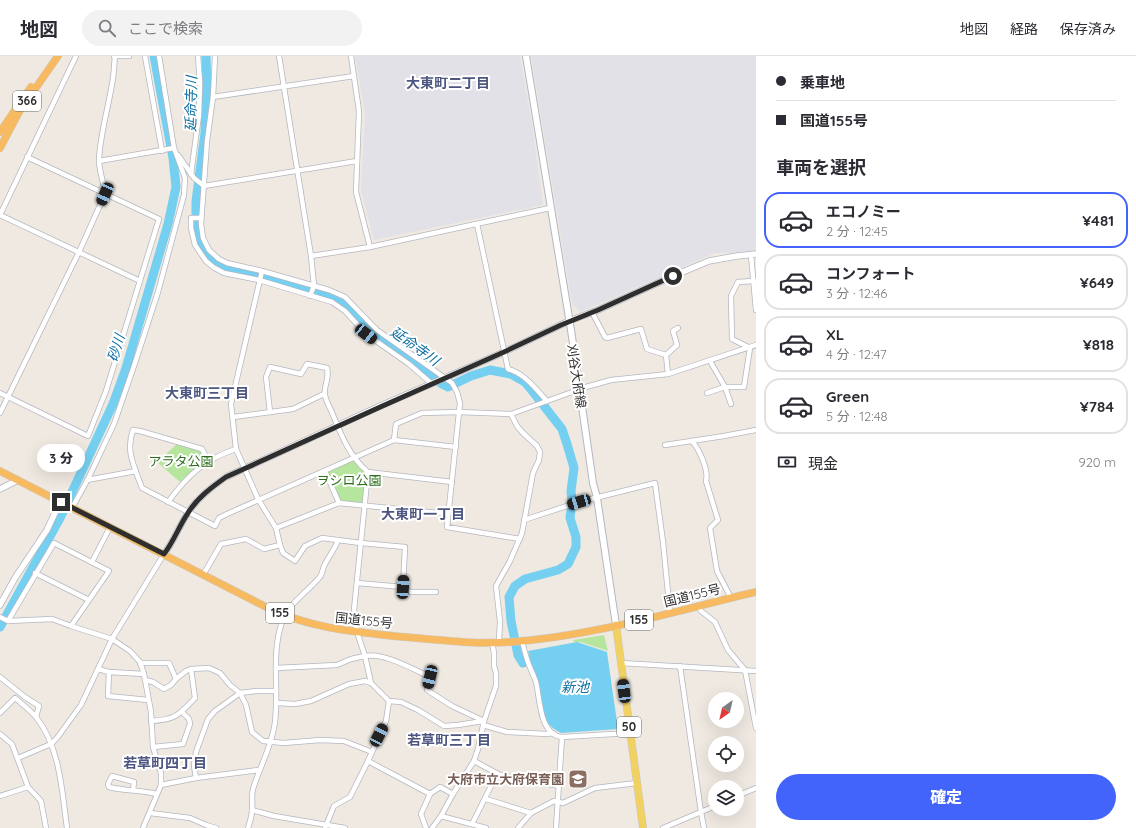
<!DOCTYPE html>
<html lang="ja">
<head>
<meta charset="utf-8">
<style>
  :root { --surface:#fff; --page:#f2f2f3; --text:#2b2b33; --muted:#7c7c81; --line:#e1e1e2; --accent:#4264fb }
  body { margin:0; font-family:Quicksand,"Noto Sans JP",sans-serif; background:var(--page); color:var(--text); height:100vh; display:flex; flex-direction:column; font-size:15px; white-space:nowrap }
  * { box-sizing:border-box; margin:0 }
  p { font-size:13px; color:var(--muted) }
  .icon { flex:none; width:22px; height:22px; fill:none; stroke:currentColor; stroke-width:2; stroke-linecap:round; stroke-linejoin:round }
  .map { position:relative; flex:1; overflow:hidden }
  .sheet { display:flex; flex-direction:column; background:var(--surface); width:380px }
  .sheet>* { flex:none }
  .guide { display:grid; align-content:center; height:88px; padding:0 20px; background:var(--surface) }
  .needle { width:26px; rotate:214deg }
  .buttons { position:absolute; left:708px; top:636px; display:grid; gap:8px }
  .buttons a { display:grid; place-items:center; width:36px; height:36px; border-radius:50%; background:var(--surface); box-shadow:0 4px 16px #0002; font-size:20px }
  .end { position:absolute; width:18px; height:18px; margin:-9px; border:5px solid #2e2e2e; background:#fff; box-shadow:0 0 0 2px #fff }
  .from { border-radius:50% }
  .bubble { position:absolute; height:28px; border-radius:14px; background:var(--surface); box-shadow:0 4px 16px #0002; font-size:13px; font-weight:800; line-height:28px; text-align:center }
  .car { position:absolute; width:12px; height:24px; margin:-12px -6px; border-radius:5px; box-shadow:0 0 3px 1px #0007; background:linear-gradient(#222 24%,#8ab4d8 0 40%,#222 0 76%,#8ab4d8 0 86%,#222 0) }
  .guide b { display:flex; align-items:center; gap:14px; height:38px; font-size:15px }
  .guide b+b { border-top:1px solid var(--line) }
  .guide i { width:10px; height:10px; background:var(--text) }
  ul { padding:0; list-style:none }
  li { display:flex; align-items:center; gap:12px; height:56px; margin:0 8px 6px; padding:0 12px; border:2px solid var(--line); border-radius:16px }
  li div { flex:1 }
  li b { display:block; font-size:15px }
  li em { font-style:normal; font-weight:800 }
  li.selected { border-color:var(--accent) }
  li>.icon { width:36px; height:36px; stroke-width:1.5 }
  h2 { padding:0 20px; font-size:18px; line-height:48px }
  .pay { display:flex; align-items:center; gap:10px; height:44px; padding:0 20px; font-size:15px }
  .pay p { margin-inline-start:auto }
  .action { display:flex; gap:8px; margin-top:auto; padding:8px 20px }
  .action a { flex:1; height:46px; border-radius:24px; background:var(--accent); color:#fff; font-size:16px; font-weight:800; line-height:46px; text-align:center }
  header { display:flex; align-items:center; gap:24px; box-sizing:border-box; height:56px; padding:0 20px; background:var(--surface); border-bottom:1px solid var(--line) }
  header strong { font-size:19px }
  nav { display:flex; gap:22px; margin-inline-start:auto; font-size:14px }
  .search { width:280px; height:36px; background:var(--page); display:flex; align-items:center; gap:10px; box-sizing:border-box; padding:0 14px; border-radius:22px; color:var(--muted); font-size:15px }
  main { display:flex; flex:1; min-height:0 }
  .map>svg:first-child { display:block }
  .industrial { fill:#e3e1e8 }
  .green { fill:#b6e59e }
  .water { fill:#75cff0 }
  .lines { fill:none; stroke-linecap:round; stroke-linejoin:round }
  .river { stroke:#75cff0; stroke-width:9 }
  .minor-casing { stroke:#b4b7c1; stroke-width:6 }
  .tertiary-casing { stroke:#b4b7c1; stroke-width:7 }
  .secondary-casing { stroke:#b4b7c1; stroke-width:8 }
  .primary-casing { stroke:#c9c9c9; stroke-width:8 }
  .trunk-casing { stroke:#c9c9c9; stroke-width:8 }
  .minor { stroke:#fff; stroke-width:4.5 }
  .tertiary { stroke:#fff; stroke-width:5.5 }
  .secondary { stroke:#fff; stroke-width:6 }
  .primary { stroke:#f2d163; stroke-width:7 }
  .trunk { stroke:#f8ba60; stroke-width:7 }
  .route { stroke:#2e2e2e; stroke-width:5 }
  .labels { text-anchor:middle; stroke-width:4; stroke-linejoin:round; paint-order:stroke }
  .shield { fill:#fff; stroke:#6d6d6d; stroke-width:1 }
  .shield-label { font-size:12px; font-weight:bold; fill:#2e2e2e }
  .street-label { font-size:13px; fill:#2e2e2e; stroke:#fff }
  .park-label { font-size:13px; fill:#2c6e1b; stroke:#fff }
  .education-label { font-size:13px; font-weight:bold; fill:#785e54; stroke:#fff; text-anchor:end }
  .neighbourhood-label { font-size:14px; font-weight:bold; fill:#4d5680; stroke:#fff }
  .water-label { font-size:14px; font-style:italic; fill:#0d6fa3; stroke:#fff }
</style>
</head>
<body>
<header>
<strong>地図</strong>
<div class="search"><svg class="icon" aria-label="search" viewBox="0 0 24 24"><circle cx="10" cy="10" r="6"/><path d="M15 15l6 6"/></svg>ここで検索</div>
<nav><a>地図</a><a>経路</a><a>保存済み</a></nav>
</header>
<main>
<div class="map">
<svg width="756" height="772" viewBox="0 0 756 772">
  <rect width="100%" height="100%" fill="#efe9e1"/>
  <g class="industrial">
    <polygon points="355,0 520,0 532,68 543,149 374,184 361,135 365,56"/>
    <polygon points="531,0 756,0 756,197 715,197 581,256 572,248"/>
  </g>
  <g class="green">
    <polygon points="177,388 200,395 205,403 180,426 157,406"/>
    <polygon points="354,404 359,412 366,417 363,448 340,444 327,415"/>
    <polygon points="604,579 608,595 581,586 574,586 573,584"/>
  </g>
  <path class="water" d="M577,586l30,10 11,77 -57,4c-23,-12 -18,-25 -22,-45 -3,-13 -8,-25 -11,-37z"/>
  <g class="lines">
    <g class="river">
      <polyline points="206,0 207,32 205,77 196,145 196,179 200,190 206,198 220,209 228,213 273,222 334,242 352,255 377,281 411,303 442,328 448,331 471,320 490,314 511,318 525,326 530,332 562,373 567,388 574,412 571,435 572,446 570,462 576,481 576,491 568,508 558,514 525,523 515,530 509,541 511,565 518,599 523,607 531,604"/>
      <polyline points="0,571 60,462 113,348 126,312 168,168 176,131 173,102 154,0"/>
    </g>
    <defs>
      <g id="minor">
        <polyline points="114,0 129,0"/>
        <polyline points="145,0 162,95"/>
        <polyline points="215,0 213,41 207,85 201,168 203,182 209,194 219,203 227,207 262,215 329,234 345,241 377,274 452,327 457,336 460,347 447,471 520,483"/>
        <polyline points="279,0 311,200 314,230 310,240"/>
        <polyline points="351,0 359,55 356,136 370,191"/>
        <polyline points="213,41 354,20"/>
        <polyline points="178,99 194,122 204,130 357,105"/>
        <polyline points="99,105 174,92"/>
        <polyline points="191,118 199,59 200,26 198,0"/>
        <polyline points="0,159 76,0"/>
        <polyline points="0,159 140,225"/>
        <polyline points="201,162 191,162 191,172 195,189 206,205 213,211 224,217 259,224 332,246 345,255 366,278 409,308 432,328"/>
        <path d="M477,168l31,145c17,5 27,19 39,32"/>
        <polyline points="751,199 756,254"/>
        <polyline points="311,200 370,191 550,152"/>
        <polyline points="592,256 605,281 607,282 641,273 647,293 666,299"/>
        <polyline points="710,305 725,331 731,348"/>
        <polyline points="668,318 666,299 677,289 673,275 678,272"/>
        <polyline points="0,337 88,380 106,335 159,163 27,101"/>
        <polyline points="707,337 725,331 744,331 750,292 732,283 731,240 738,226 754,225"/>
        <path d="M270,356l-4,-35 4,-10 31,7 6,-10 20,4c3,11 -4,19 -2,27 1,7 6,14 8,20 9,22 17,42 35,57l84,10"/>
        <path d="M0,357l79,-161 26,-58c-1,-12 -6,-22 -6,-34 1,-25 9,-51 13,-76 2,-9 2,-19 3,-28"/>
        <polyline points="233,361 293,353 324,338"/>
        <polyline points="394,384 396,368 422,357 459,356 511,358 586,331 611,324 668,318 756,289"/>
        <path d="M692,385c7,8 17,29 14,40l12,39 -8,8 7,43 14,27"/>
        <polyline points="665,389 724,380 756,374"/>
        <polyline points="236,393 258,443 276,472 280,489 283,497 295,505 305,490 322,482 361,487 405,491 403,531"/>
        <path d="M208,405l-6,-12 -62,-18 -7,-1c-8,21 2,38 9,58l73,38 4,-8 8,-4 167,-74 62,7"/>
        <polyline points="325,415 339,447"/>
        <path d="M368,416l-14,138 3,22 8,24c18,-4 48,13 65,21l-3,13 25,16 32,15"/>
        <polyline points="87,424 136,415"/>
        <path d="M168,446c19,-26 37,-43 68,-53l-5,-45 31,-133"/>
        <polyline points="72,452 88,423 114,368 135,307 158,236 184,139 185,122 174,92 159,0"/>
        <polyline points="524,464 579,446 655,427 663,486 670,557"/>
        <polyline points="276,472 339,447 448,458"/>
        <polyline points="92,506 110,471"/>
        <polyline points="35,517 89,544"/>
        <polyline points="203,519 221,488 246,483 264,493 280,489"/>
        <polyline points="357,527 403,531 410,536 436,536"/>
        <polyline points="698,550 701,555 715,566 728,594 745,614 756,672"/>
        <polyline points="0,561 8,565 52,563 71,570 112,583 130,595 140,606 144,618 151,656 153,691 161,717 161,729 143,772"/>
        <polyline points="8,565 54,487 109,515 71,570"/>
        <path d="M522,585c2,8 4,16 7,24 2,5 5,11 7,17 4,15 3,53 26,55l68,-4"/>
        <polyline points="499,586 500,565 496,530 510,505 522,477 533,417 539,404 540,396 537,390 522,376 517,370 511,358"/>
        <polyline points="140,607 169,607 176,623"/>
        <polyline points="621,607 756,615"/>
        <polyline points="680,610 701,756 704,772"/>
        <polyline points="276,612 337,609 351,603 365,600 371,627"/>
        <polyline points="98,613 109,616 144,618"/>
        <polyline points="109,616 108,640 148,644"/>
        <polyline points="0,621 25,641 39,650 36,661"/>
        <polyline points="145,624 153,626 164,633 171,629 176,623 186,615 191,613 209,612 220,617 230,629 240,637 246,649 252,676 263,685 284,687 320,684 344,685 372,696 368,705 430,738 440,731 453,738"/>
        <polyline points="277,647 295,648 311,645 349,628 365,625 371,627 389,645 401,646 418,654 444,670 458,669 483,665"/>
        <path d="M0,657l15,-15c7,6 15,12 21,19 24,30 26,74 31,111"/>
        <path d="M151,665c24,-1 28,-6 44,-23l-4,-29"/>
        <polyline points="483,669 507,676 547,678 553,677"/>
        <polyline points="0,678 12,688 28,731 41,745 46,772"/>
        <polyline points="153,691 183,688 190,668 189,663 182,656"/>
        <polyline points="372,696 386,665 389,645"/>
        <polyline points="18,702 51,688 57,682 81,649 112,583 164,498"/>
        <polyline points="474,705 500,719 559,730"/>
        <polyline points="196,722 194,710 196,696 208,663 215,655 240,637 256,635 276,635"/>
        <polyline points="161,729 196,722 259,714"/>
        <path d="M133,734l1,-8 -22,-6 -4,8 1,3c16,4 32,3 48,7"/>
        <polyline points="0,740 28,731"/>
        <polyline points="737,740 756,732"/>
        <polyline points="486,743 531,757"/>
        <polyline points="252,754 274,760 345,772"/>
        <polyline points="150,757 190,762 206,769 216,772"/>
        <polyline points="441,760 486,772"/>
        <polyline points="472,768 497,718"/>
        <path d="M248,772c2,-6 4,-12 4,-18 1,-7 -1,-14 1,-21 7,-23 19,-43 22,-67 4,-33 -4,-68 7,-100 6,-18 25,-30 37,-44 4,-4 3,-9 6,-14 4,-8 10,-15 13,-24"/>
        <polyline points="325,772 334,750 350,741 368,705"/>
        <polyline points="426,772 421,758 430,738"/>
        <polyline points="432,772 441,760 453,738 474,705 478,693 484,665 496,630 496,617 494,610 494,597 492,586"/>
        <polyline points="518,772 531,757 554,745 563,747 595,732 637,727"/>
        <polyline points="556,772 562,681"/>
        <polyline points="663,772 715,750"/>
      </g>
      <g id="tertiary">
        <polyline points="0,433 18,424"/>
        <path d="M164,498c10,-13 15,-28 24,-41 9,-15 24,-26 38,-36l152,-70 126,-55 65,-31 29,-11 75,-34 36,-15 28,-5 19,-2"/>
        <polyline points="0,549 15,522 47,474 60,446"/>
      </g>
      <polyline id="secondary" points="526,0 571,274 593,427 597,442 616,569"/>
      <polyline id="primary" points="616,569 643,772"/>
      <g id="trunk">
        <polyline points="0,76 31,31"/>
        <polyline points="0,92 19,56 58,0"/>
        <path d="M0,415l270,138c42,19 79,22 123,27 39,3 79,9 118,6 83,-6 164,-31 245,-50"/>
      </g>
    </defs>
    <use href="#minor" class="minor-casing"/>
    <use href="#tertiary" class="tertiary-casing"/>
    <use href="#secondary" class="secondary-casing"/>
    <use href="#primary" class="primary-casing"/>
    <use href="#trunk" class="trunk-casing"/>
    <use href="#minor" class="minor"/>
    <use href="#tertiary" class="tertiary"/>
    <use href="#secondary" class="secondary"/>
    <use href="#primary" class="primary"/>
    <use href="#trunk" class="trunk"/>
  </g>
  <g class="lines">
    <path class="route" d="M61,446l103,52c10,-13 15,-28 24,-41 9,-15 24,-26 38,-36l152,-69 126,-56 57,-27 37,-15 75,-34"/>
  </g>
  <defs>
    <symbol id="school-square" viewBox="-11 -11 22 22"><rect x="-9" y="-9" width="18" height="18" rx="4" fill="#8d6e63" stroke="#fff"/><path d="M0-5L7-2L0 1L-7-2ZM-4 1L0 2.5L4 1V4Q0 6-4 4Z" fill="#fff"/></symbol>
  </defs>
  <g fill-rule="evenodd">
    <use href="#school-square" x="567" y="712" width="22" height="22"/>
  </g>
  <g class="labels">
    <g class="shield">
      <rect x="13" y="35" width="28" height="20" rx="3"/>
      <rect x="266" y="547" width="28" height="20" rx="3"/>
      <rect x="625" y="554" width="28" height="20" rx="3"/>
      <rect x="617" y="661" width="24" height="20" rx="3"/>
    </g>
    <g class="shield-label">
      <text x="27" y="49">366</text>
      <text x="280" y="561">155</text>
      <text x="639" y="568">155</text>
      <text x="629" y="675">50</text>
    </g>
    <g class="street-label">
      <text transform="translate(577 320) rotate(81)" y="5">刈谷大府線</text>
      <text transform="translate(692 539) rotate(-14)" y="5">国道155号</text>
      <text transform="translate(364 564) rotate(6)" y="5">国道155号</text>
    </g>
    <g class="park-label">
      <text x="181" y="410">アラタ公園</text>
      <text x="349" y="429">ヲシロ公園</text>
    </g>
    <g class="education-label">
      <text x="564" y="728">大府市立大府保育園</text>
    </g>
    <g class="neighbourhood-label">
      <text x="448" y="32">大東町二丁目</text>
      <text x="207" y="342">大東町三丁目</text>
      <text x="423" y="463">大東町一丁目</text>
      <text x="449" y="689">若草町三丁目</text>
      <text x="165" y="712">若草町四丁目</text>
    </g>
    <g class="water-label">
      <text transform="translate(191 48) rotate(-89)" y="5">延命寺川</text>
      <text transform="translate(415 290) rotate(35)" y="5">延命寺川</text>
      <text transform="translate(116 292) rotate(-73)" y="5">砂川</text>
      <text x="575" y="636">新池</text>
    </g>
  </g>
</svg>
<div class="buttons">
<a><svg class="needle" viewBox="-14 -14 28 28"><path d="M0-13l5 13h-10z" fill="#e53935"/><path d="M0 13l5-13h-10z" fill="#7c7c81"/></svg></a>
<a><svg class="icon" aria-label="locate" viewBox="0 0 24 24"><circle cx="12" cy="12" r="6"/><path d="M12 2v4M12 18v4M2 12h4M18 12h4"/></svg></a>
<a><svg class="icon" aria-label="layers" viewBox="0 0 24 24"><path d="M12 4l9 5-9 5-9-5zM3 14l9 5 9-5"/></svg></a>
</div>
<i class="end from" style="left:673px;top:220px"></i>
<i class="end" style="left:61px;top:446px"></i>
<div class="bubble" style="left:37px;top:388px;width:48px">3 分</div>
<i class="car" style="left:105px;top:138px;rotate:204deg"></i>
<i class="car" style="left:366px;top:278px;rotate:128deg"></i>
<i class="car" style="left:579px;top:446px;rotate:254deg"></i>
<i class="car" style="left:403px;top:531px;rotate:3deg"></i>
<i class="car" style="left:430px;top:621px;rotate:193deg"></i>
<i class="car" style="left:624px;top:635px;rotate:353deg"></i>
<i class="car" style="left:379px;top:679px;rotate:27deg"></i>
</div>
<section class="sheet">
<div class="guide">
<b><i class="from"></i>乗車地</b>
<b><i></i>国道155号</b>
</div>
<h2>車両を選択</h2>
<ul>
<li class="selected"><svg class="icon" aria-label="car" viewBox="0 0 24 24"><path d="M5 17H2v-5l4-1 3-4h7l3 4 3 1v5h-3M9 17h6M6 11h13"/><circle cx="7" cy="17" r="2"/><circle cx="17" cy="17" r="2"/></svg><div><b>エコノミー</b><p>2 分 · 12:45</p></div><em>¥481</em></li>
<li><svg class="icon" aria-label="car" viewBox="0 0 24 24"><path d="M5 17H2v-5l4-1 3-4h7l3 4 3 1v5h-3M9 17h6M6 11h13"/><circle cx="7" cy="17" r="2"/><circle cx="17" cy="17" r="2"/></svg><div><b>コンフォート</b><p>3 分 · 12:46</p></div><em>¥649</em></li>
<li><svg class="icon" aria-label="car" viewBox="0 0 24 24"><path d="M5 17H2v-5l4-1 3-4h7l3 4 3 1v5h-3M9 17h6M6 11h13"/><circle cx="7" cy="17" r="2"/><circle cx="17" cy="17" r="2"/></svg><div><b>XL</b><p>4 分 · 12:47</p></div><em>¥818</em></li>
<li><svg class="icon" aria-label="car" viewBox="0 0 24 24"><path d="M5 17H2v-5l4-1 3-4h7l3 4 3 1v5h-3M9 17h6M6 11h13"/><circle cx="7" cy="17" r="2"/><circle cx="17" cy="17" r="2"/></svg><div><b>Green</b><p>5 分 · 12:48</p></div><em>¥784</em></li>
</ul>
<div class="pay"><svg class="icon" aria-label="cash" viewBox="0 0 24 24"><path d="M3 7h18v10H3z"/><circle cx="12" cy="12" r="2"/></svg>現金<p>920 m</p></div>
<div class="action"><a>確定</a></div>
</section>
</main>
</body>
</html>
